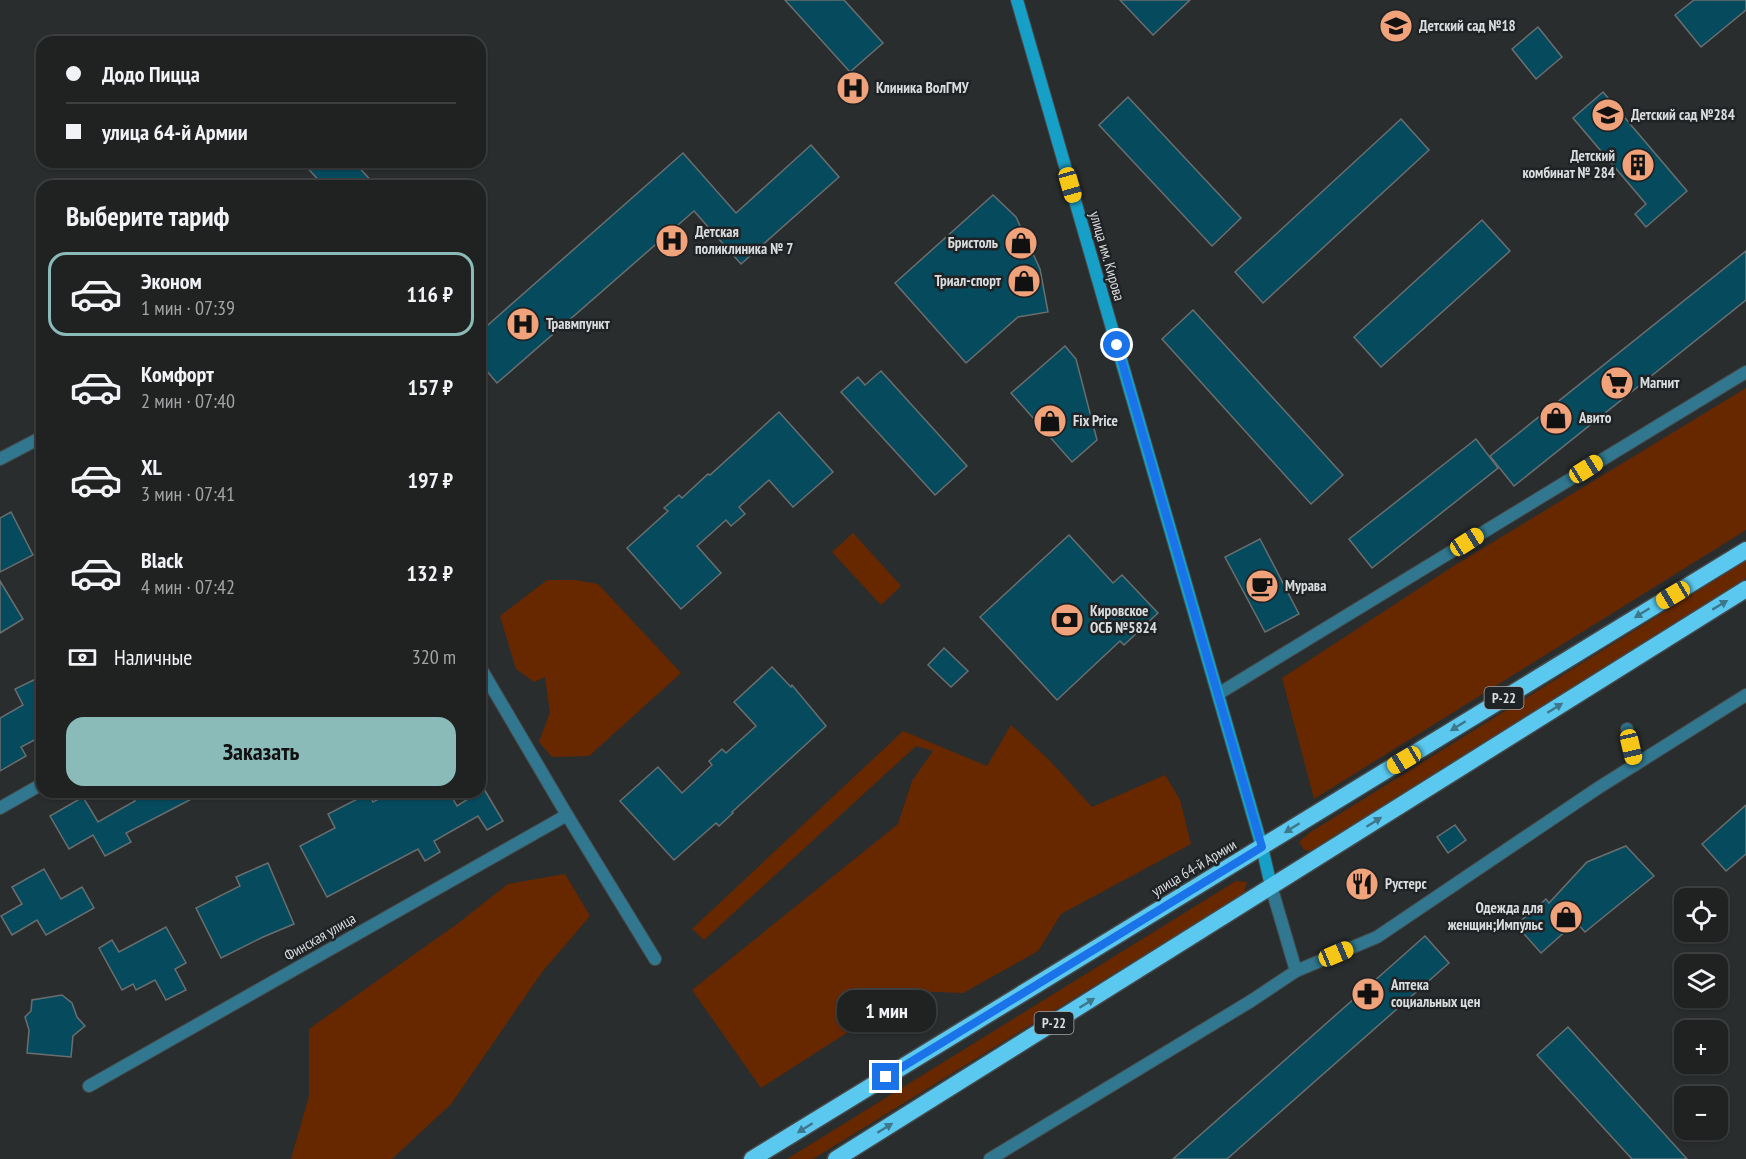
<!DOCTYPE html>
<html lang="ru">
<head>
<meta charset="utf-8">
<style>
  :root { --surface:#202222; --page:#2d2f2f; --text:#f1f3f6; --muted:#a2a4a5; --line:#3d3f40; --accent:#8bbbb9 }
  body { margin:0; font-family:"PT Sans Narrow",sans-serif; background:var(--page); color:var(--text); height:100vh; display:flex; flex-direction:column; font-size:22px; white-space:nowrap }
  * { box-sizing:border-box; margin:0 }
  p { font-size:20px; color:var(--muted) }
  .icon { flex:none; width:33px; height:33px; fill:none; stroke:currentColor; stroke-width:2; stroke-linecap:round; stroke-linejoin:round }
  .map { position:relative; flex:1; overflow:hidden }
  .panel { position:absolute; left:36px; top:180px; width:450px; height:618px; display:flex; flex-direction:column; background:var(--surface); border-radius:18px; box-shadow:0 2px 4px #0004,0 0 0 2px var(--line) }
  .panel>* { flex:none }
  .hud { position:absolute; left:36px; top:36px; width:450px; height:132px; border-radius:18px; box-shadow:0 2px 4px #0004,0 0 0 2px var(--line); display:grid; align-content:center; height:132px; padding:0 30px; background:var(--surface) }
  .buttons { position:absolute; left:1674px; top:888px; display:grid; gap:12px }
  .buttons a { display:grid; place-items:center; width:54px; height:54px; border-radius:12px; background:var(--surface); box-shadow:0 2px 4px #0004,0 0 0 2px var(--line); font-size:30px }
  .end { position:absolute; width:27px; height:27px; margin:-14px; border:8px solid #1a73e8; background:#fff; box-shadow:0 0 0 3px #fff }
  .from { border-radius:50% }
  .bubble { position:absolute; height:42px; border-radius:18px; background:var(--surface); box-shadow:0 2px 4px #0004,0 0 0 2px var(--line); font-size:20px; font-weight:600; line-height:42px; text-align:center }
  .car { position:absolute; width:18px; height:36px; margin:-18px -9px; border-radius:8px; box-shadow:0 0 4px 2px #0007; background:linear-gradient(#f5c518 24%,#345 0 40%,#f5c518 0 76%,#345 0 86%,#f5c518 0) }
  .hud b { display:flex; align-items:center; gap:21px; height:57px; font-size:22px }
  .hud b+b { border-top:2px solid var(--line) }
  .hud i { width:15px; height:15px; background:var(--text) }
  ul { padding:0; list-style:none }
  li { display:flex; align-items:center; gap:18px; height:84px; margin:0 12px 9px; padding:0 18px; border:3px solid transparent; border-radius:18px }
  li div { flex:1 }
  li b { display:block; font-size:22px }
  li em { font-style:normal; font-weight:600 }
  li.selected { border-color:var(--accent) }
  li>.icon { width:54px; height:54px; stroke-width:1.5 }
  h2 { padding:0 30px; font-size:27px; line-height:72px }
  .pay { display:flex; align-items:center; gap:15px; height:66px; padding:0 30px; font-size:22px }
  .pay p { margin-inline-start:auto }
  .cta { display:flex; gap:12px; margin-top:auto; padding:12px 30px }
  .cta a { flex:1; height:69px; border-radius:18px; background:var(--accent); color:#111; font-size:24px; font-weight:600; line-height:69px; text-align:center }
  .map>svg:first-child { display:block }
  .green { fill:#672800 }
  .building { fill:#064a5e; stroke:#6a6e6f; stroke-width:1.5 }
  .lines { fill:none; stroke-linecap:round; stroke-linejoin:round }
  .minor-casing { stroke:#46494a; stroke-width:14 }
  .tertiary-casing { stroke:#46494a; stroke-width:14 }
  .secondary-casing { stroke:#46494a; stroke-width:14 }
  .trunk-casing { stroke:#46494a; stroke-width:19 }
  .minor { stroke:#30778f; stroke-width:12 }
  .tertiary { stroke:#30778f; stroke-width:12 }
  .secondary { stroke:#17a0c7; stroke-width:12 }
  .trunk { stroke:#5bc8ef; stroke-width:16 }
  .oneway { fill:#3e768a }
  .route { stroke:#1a73e8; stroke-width:8 }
  .labels { text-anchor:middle; stroke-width:5; stroke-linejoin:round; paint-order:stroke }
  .shield { fill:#202325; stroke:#a2a4a6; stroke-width:1.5 }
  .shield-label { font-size:14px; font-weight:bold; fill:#dadcdd }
  .poi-label { font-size:15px; font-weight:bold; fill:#dadcdd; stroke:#202325; text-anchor:start }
  .street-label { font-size:15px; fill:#dadcdd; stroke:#202325 }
</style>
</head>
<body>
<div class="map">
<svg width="1746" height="1159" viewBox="0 0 1746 1159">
  <rect width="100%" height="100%" fill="#2a2d2e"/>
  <g class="green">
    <polygon points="1746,388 1746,530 1314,799 1282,678 1452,567"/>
    <polygon points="853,533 901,586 881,605 832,552"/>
    <polygon points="1746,561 1746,578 1310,851 1304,850 1299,842 1309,833"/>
    <polygon points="547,580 575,580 598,584 681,673 589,756 552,757 539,742 550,712 545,677 534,682 516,669 500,616"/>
    <polygon points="1011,725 1049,760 1092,807 1165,775 1180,800 1191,844 1061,914 1038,951 963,993 912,991 761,1088 692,990 898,824 912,781 933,751 916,746 704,940 692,929 903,731 987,766"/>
    <polygon points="565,874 590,916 542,972 451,1104 392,1159 291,1159 309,1096 309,1029 457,924 508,884"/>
    <polygon points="1236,881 1247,882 1244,893 1227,904 813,1159 787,1159"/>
  </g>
  <g class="building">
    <polygon points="785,0 844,0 883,43 850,72"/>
    <polygon points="1120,0 1190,0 1153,35"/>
    <polygon points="1694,0 1746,0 1746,10 1701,47 1675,15"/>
    <polygon points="1538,27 1562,57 1536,79 1512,49"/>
    <polygon points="1603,92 1687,191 1646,227 1635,214 1646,204 1573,118"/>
    <polygon points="1128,97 1241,218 1212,246 1099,125"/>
    <polygon points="1401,119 1429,150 1263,303 1235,272"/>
    <polygon points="811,145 839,177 741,264 694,211 497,383 480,363 480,332 683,153 736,213"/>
    <polygon points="302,162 354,162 376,186 324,186"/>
    <polygon points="993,195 1016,217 1040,269 1048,312 1018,317 966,363 895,283"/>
    <polygon points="1482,220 1510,251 1381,367 1354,337"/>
    <polygon points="1746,251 1746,300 1514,486 1490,456"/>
    <polygon points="1193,310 1343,475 1311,504 1162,339"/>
    <polygon points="1065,346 1076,359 1097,440 1072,462 1011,393"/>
    <polygon points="881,371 967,466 935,495 841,392 858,377 865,385"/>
    <polygon points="779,412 833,472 793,507 769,480 739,507 745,514 731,526 726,520 697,546 721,573 681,609 627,548 668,511 664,508 679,495 682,498 708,474 710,475"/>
    <polygon points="1476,439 1498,468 1372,568 1349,539"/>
    <polygon points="11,512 33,555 0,572 0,518"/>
    <polygon points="1069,535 1113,583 1122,575 1158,613 1124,645 1120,641 1057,700 980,617"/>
    <polygon points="1260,539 1299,614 1265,632 1225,557"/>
    <polygon points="0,581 23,619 0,633"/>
    <polygon points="944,648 968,671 951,687 928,665"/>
    <polygon points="772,667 791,687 792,685 826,726 732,812 733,813 719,826 716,823 674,860 620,801 658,767 682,793 712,765 709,761 722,749 726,753 756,726 734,702"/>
    <polygon points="42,676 42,736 21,747 26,756 0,771 0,718 23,705 15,689"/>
    <polygon points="484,789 503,821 487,830 478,816 434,841 440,852 425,861 418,849 327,897 300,846 335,828 328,814 369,793 373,802 392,792 449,792 457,806"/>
    <polygon points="131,792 205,792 126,833 131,842 105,856 93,835 69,849 50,816 83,797 98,822 135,801"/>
    <polygon points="1746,805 1746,854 1726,871 1702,844"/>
    <polygon points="1455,825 1466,840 1448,853 1437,837"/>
    <polygon points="1626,846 1654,876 1585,932 1576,922 1541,953 1516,925 1546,899 1549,903 1587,862"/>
    <polygon points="268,863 294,924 263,937 221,958 196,908 240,886 236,877"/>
    <polygon points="44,869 61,899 82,887 94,908 46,935 37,920 12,935 1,916 22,904 12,887"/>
    <polygon points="1368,869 1377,886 1357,898 1347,881"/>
    <polygon points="166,927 186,963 175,969 186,990 166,1000 155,980 136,990 133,984 122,990 99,948 112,940 119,952"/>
    <polygon points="1425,936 1449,963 1227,1159 1173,1159"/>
    <polygon points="62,995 72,1003 77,1017 85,1026 73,1036 71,1057 27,1053 29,1030 25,1017 31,1011 32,1000"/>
    <polygon points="1568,1027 1687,1159 1632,1159 1537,1055"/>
  </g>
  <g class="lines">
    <defs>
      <g id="minor">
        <polyline points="0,459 42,437"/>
        <polyline points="480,667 567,815 655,959"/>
        <polyline points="1627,729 1635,765"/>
        <polyline points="0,808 42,784"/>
        <polyline points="1271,886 1296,971 1377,937 1598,788 1746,695"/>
        <polyline points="89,1086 567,815"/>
        <polyline points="990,1159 1251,1001 1296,971"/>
      </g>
      <polyline id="tertiary" points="1218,694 1746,372"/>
      <polyline id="secondary" points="1017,0 1262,847 1271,886"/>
      <g id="trunk">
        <polyline points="752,1159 1746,550"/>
        <polyline points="836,1159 1746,589"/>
      </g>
    </defs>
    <use href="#minor" class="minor-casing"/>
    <use href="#tertiary" class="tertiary-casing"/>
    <use href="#secondary" class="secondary-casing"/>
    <use href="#trunk" class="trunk-casing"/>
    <use href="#minor" class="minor"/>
    <use href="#tertiary" class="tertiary"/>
    <use href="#secondary" class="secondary"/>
    <use href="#trunk" class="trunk"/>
  </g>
  <defs><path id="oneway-solid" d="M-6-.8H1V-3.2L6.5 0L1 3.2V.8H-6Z" transform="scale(1.5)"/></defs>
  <g class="oneway">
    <use href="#oneway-solid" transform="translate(1720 605) rotate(-31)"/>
    <use href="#oneway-solid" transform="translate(1642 613) rotate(148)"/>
    <use href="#oneway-solid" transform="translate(1555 708) rotate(-32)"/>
    <use href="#oneway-solid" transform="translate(1458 726) rotate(148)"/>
    <use href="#oneway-solid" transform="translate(1374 822) rotate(-32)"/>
    <use href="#oneway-solid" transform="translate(1292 828) rotate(148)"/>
    <use href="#oneway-solid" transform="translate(1087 1003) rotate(-32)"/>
    <use href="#oneway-solid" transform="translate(805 1128) rotate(148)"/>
    <use href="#oneway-solid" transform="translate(885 1128) rotate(-32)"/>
  </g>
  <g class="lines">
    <polyline class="route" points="886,1077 1262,847 1117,345"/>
  </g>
  <defs>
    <symbol id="school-disc" viewBox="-11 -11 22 22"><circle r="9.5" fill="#f0a27a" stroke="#202325"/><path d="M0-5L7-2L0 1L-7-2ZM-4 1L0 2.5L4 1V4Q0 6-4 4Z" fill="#111"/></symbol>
    <symbol id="hospital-disc" viewBox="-11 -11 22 22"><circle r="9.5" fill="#f0a27a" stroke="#202325"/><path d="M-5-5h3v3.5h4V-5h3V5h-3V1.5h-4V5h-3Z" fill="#111"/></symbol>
    <symbol id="building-disc" viewBox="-11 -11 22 22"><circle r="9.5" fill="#f0a27a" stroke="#202325"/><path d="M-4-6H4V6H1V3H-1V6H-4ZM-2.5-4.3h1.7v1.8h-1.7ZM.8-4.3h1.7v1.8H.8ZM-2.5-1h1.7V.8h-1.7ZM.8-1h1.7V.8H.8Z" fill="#111"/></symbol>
    <symbol id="shop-disc" viewBox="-11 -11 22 22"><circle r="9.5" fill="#f0a27a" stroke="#202325"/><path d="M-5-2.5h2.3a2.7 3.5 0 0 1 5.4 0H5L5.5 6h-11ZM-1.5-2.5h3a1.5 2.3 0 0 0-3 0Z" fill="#111"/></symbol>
    <symbol id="supermarket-disc" viewBox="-11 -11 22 22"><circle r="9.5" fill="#f0a27a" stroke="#202325"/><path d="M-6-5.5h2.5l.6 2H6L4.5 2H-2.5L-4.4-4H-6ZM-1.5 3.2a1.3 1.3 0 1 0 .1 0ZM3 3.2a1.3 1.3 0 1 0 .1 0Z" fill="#111"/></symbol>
    <symbol id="cafe-disc" viewBox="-11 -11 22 22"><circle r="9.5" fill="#f0a27a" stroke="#202325"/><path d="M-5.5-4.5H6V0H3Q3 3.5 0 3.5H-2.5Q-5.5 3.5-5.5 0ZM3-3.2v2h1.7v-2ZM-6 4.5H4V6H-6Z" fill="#111"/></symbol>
    <symbol id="bank-disc" viewBox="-11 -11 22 22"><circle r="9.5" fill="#f0a27a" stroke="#202325"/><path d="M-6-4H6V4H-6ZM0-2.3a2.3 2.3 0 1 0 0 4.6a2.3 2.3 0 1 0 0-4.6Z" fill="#111"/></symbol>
    <symbol id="restaurant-disc" viewBox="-11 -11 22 22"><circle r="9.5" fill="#f0a27a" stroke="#202325"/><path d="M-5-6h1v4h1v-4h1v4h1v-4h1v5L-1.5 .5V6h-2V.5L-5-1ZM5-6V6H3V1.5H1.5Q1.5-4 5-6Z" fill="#111"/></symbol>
    <symbol id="pharmacy-disc" viewBox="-11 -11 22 22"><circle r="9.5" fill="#f0a27a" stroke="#202325"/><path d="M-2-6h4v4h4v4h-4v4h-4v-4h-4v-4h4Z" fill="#111"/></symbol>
  </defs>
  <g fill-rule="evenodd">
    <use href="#school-disc" x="1377" y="7" width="38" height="38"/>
    <use href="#hospital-disc" x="834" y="69" width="38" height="38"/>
    <use href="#school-disc" x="1589" y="96" width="38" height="38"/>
    <use href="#building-disc" x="1619" y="146" width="38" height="38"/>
    <use href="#hospital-disc" x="653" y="222" width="38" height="38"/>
    <use href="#shop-disc" x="1002" y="224" width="38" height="38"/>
    <use href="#shop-disc" x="1005" y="262" width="38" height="38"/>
    <use href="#hospital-disc" x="504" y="305" width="38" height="38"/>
    <use href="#supermarket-disc" x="1598" y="364" width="38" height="38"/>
    <use href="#shop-disc" x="1537" y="399" width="38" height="38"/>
    <use href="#shop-disc" x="1031" y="402" width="38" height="38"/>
    <use href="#cafe-disc" x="1243" y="567" width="38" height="38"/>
    <use href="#bank-disc" x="1048" y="601" width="38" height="38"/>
    <use href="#restaurant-disc" x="1343" y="865" width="38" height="38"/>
    <use href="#shop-disc" x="1547" y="898" width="38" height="38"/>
    <use href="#pharmacy-disc" x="1349" y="975" width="38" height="38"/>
  </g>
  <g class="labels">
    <g class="shield">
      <rect x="1484.5" y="687" width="39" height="22" rx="4.5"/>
      <rect x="1034.5" y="1012" width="39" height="22" rx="4.5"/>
    </g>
    <g class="shield-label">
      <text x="1504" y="703">Р-22</text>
      <text x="1054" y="1028">Р-22</text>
    </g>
    <g class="poi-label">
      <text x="1419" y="31">Детский сад №18</text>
      <text x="876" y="93">Клиника ВолГМУ</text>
      <text x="1631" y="120">Детский сад №284</text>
      <text x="1615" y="161" text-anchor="end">Детский<tspan x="1615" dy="17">комбинат № 284</tspan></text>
      <text x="695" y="237">Детская<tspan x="695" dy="17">поликлиника № 7</tspan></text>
      <text x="998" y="248" text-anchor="end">Бристоль</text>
      <text x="1001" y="286" text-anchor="end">Триал-спорт</text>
      <text x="546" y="329">Травмпункт</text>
      <text x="1640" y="388">Магнит</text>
      <text x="1579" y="423">Авито</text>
      <text x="1073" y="426">Fix Price</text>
      <text x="1285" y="591">Мурава</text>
      <text x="1090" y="616">Кировское<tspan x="1090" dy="17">ОСБ №5824</tspan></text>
      <text x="1385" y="889">Рустерс</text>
      <text x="1543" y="913" text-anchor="end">Одежда для<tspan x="1543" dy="17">женщин;Импульс</tspan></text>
      <text x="1391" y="990">Аптека<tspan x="1391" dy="17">социальных цен</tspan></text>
    </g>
    <g class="street-label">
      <text transform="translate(1107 256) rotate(74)" y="5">улица им. Кирова</text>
      <text transform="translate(1194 868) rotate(-31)" y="5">улица 64-й Армии</text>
      <text transform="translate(320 937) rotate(-30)" y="5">Финская улица</text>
    </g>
  </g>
</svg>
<div class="buttons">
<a><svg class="icon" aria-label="locate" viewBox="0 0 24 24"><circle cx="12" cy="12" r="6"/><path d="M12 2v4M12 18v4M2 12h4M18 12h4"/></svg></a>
<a><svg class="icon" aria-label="layers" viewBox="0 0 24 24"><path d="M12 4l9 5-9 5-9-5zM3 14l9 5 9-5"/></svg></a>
<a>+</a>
<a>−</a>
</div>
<i class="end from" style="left:1117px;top:345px"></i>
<i class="end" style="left:886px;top:1077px"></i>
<div class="bubble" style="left:837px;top:990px;width:99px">1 мин</div>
<i class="car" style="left:1070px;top:185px;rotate:164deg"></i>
<i class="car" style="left:1586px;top:469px;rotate:58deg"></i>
<i class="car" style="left:1467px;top:542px;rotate:58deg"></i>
<i class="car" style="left:1673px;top:595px;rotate:239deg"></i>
<i class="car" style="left:1631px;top:747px;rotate:167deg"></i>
<i class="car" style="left:1404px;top:760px;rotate:239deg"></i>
<i class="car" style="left:1336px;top:954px;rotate:67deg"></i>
<div class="hud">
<b><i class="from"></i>Додо Пицца</b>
<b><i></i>улица 64-й Армии</b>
</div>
<section class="panel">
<h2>Выберите тариф</h2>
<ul>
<li class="selected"><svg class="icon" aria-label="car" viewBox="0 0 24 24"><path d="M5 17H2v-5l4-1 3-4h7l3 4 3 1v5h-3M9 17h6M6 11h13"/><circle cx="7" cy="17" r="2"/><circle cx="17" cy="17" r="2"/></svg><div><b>Эконом</b><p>1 мин · 07:39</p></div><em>116 ₽</em></li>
<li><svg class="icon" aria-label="car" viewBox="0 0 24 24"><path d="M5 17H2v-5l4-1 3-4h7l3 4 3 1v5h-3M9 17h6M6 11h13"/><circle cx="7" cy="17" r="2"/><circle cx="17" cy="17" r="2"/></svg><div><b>Комфорт</b><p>2 мин · 07:40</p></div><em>157 ₽</em></li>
<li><svg class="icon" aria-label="car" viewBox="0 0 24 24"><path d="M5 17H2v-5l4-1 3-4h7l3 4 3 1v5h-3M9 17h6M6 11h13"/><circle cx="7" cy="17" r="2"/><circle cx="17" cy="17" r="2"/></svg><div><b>XL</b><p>3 мин · 07:41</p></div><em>197 ₽</em></li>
<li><svg class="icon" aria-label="car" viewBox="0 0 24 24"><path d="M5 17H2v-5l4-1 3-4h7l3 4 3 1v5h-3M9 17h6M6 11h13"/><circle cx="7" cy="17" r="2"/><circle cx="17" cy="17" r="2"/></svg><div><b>Black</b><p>4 мин · 07:42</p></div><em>132 ₽</em></li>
</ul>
<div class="pay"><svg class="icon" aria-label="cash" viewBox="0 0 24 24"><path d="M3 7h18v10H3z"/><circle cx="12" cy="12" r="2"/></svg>Наличные<p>320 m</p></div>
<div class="cta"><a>Заказать</a></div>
</section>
</div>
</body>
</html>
